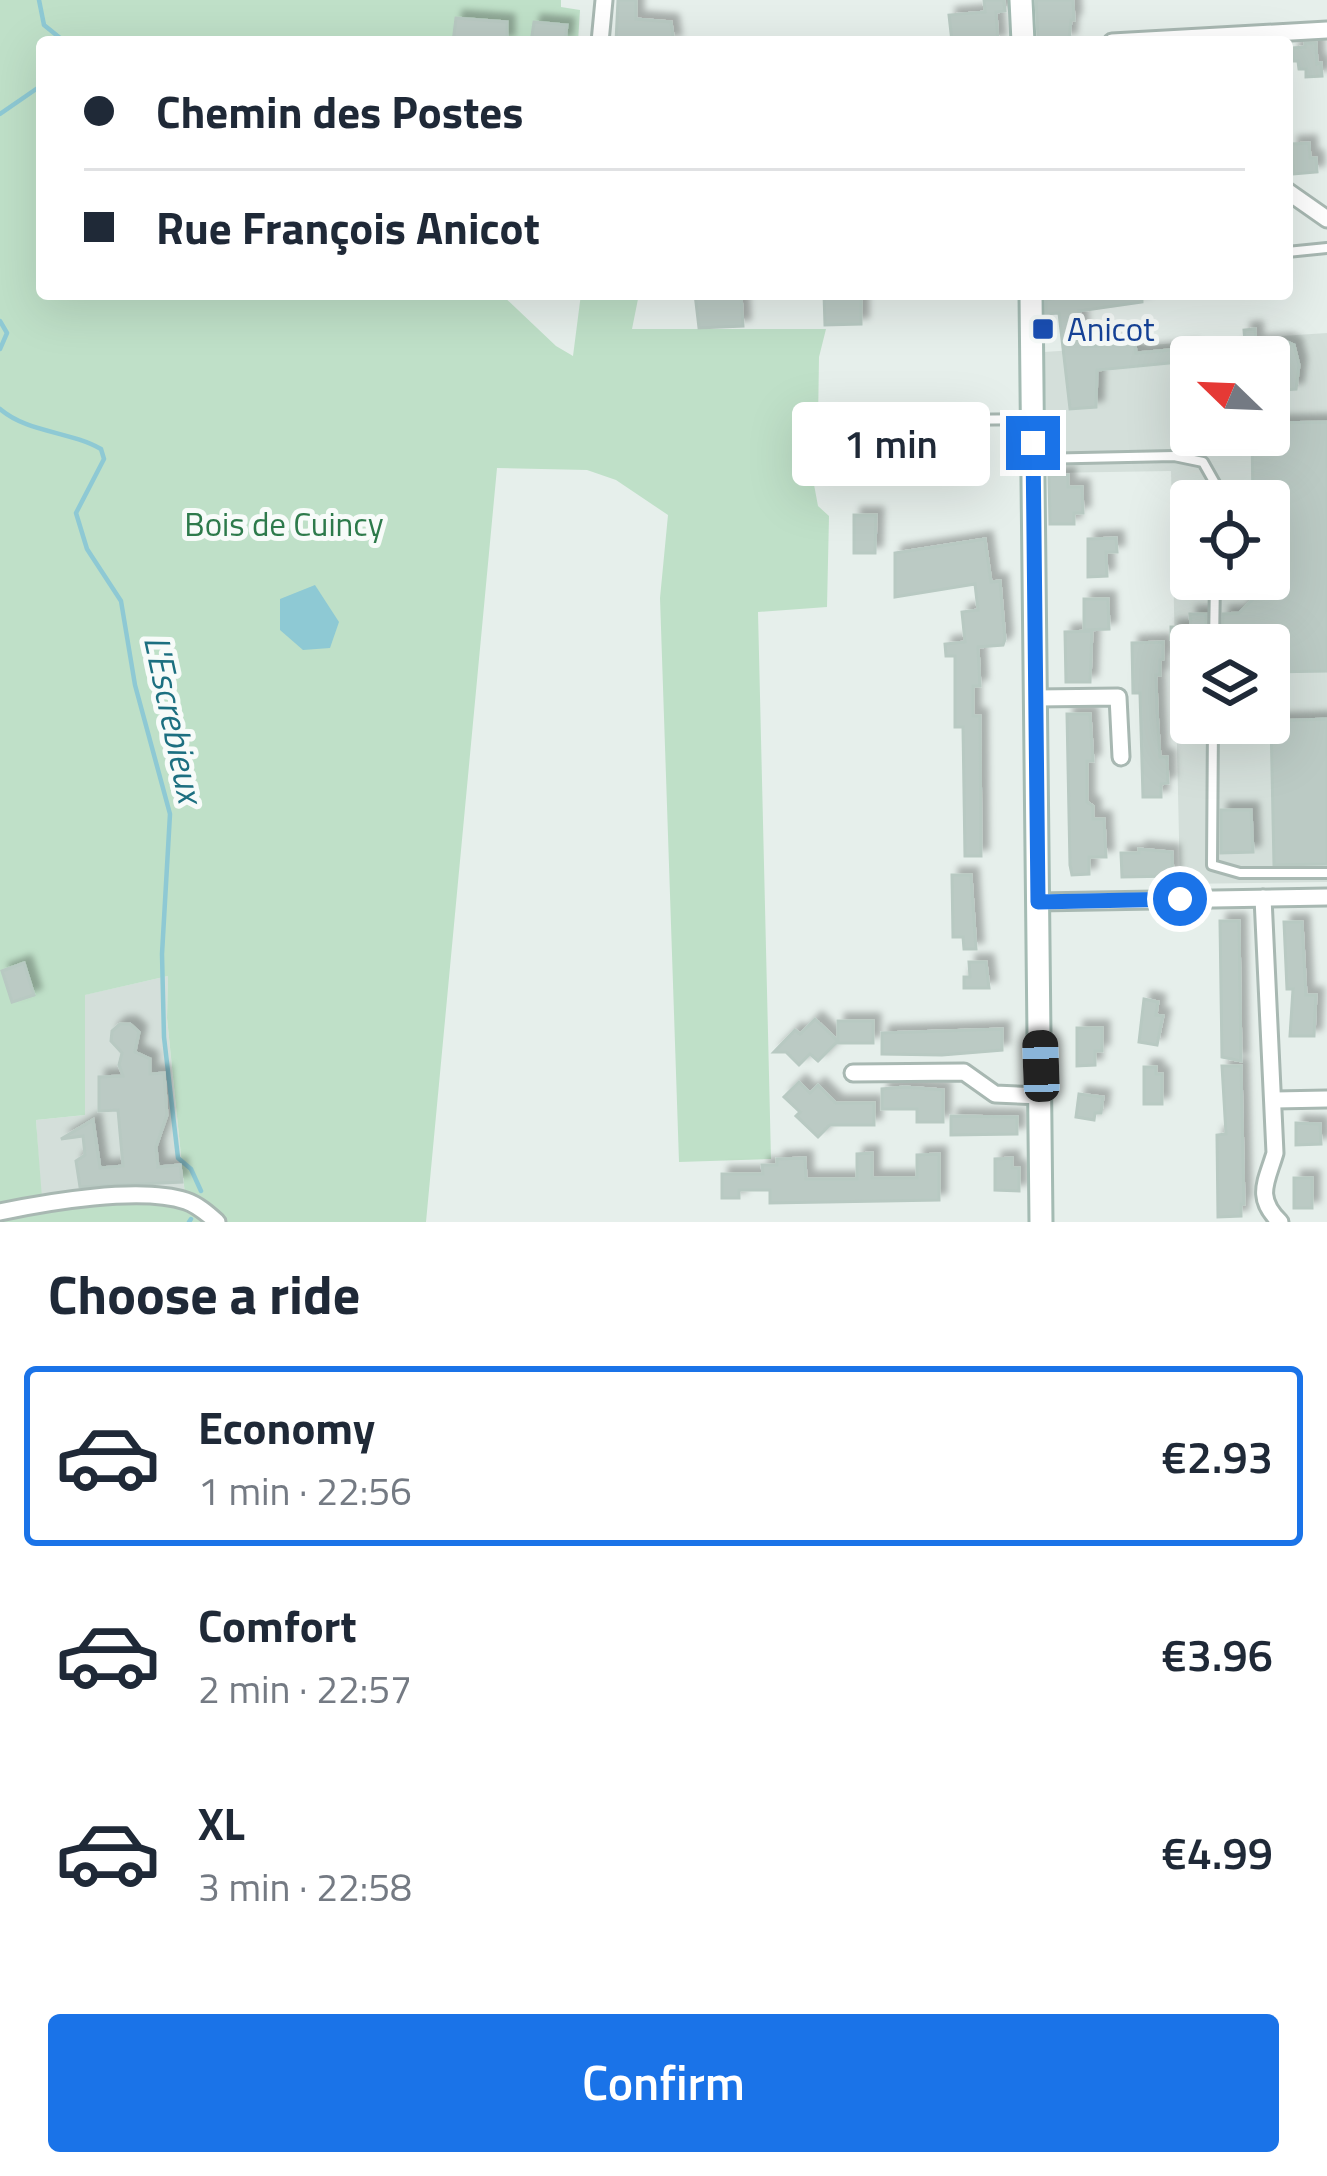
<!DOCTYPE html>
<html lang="en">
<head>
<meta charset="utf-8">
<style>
  :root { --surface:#fff; --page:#f6f6f7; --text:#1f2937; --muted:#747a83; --line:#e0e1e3; --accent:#1a73e8 }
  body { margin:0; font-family:"Titillium Web",sans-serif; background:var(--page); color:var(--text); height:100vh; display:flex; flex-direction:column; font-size:45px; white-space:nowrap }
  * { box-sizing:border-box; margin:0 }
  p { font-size:39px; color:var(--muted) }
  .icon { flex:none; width:66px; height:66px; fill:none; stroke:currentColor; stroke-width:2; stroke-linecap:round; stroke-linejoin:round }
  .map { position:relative; height:1222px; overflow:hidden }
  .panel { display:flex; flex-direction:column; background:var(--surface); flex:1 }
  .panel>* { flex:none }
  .guide { position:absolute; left:36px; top:36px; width:1257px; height:264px; border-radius:12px; box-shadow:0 12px 48px #0002; display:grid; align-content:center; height:264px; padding:0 48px; background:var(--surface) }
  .needle { width:78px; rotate:293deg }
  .buttons { position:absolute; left:1170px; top:336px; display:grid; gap:24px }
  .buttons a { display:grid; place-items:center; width:120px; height:120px; border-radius:12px; background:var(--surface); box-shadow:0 12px 48px #0002; font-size:60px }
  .end { position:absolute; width:54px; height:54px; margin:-27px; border:15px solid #1a73e8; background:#fff; box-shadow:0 0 0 6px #fff }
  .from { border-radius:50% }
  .bubble { position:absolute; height:84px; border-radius:12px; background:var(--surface); box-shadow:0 12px 48px #0002; font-size:39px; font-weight:600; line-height:84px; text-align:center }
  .car { position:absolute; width:36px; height:72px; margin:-36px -18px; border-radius:15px; box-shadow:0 0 9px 3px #0007; background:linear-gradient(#222 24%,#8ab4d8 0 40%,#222 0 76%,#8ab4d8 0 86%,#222 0) }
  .guide b { display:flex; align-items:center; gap:42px; height:114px; font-size:45px }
  .guide b+b { border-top:3px solid var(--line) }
  .guide i { width:30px; height:30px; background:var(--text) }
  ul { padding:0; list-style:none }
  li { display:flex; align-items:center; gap:36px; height:180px; margin:0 24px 18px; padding:0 24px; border:6px solid transparent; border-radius:12px }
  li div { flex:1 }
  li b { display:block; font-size:45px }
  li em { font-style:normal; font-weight:600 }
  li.active { border-color:var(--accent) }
  li>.icon { width:108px; height:108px; stroke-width:1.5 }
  h2 { padding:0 48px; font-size:54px; line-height:144px }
  .primary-button { display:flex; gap:24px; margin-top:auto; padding:24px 48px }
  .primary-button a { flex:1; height:138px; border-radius:12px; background:var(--accent); color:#fff; font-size:48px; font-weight:600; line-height:138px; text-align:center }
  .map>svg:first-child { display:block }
  .built { fill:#d4dfda; fill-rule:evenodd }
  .green { fill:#bfe0c8; fill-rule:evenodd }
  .water { fill:#8ec9d4 }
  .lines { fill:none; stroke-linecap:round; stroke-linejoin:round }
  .stream { stroke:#8ec9d4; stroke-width:4.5 }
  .building { fill:#bbcac4; stroke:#b8c9c2; stroke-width:3; filter:url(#shadow) }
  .lane-casing { stroke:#a8b8b2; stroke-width:14 }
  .street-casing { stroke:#a8b8b2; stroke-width:21 }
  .secondary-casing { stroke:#a4bbb3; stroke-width:27 }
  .lane { stroke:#fff; stroke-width:8 }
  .street { stroke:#fff; stroke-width:15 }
  .secondary { stroke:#fff; stroke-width:21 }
  .route { stroke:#1a73e8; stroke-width:15 }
  .transit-dot { fill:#1a4fb4; stroke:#f7fbf9; stroke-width:4.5 }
  .labels { text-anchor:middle; stroke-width:10; stroke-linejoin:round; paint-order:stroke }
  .transit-label { font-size:33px; fill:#164399; stroke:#f7fbf9; text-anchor:start }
  .park-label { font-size:33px; fill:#2d7a4b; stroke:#f7fbf9 }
  .water-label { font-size:36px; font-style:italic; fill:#1c6f80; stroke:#f7fbf9 }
</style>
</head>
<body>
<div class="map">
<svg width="1327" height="1222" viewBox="0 0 1327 1222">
  <defs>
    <filter id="shadow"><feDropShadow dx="7" dy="-7" stdDeviation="3" flood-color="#0004"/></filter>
  </defs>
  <rect width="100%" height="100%" fill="#e6efeb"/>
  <g class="built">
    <path d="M1327,333v549l-147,2 -9,-413 -123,2 -4,-121zM1191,357h78v78h-78zM1191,501h78v78h-78zM1191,645h78v78h-78z"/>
    <polygon points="168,976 167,1018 186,1206 81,1204 42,1212 36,1120 85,1115 84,995"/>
  </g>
  <path class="green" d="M0,0h561v7l19,3 -2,32h-536v252h459l55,52 17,10 8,-62h58l-7,35h194l-7,28 -1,65 -14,9 14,75 11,10 -2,91 -69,5 13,547 -92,3 -19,-564 8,-83 -52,-35 -29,-10 -90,-2 -71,754h-426zM168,976l-1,42 19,187 -105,-1 -38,7 -7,-91 49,-5v-120z"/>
  <polygon class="water" points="315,585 339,622 330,648 303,650 280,630 280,599"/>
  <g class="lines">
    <g class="stream">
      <polyline points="39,0 44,25 65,42"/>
      <polyline points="0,114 42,85"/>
      <polyline points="0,321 7,333 0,349"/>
      <path d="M0,409c28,24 70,22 101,40l3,10 -28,54 11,36 34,52 14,84 35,129 -8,140 2,83 14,121 13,11 10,22"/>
      <polyline points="189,1222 191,1219"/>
    </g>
  </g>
  <g class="building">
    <polygon points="618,0 636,0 636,19 671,22 674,42 616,42"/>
    <polygon points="984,0 1004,0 1005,11 996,12 998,42 952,42 949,15 985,12"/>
    <polygon points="1036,0 1073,0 1074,20 1071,20 1069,40 1038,38"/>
    <polygon points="456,18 507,22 507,42 453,42"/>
    <polygon points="534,22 567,25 565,42 531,42"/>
    <polygon points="1305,43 1316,43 1317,64 1321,63 1322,76 1306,77 1306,69 1299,69 1298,61 1293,61 1293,48 1305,47"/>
    <polygon points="1309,143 1310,158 1316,158 1317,172 1294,174 1291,144"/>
    <polygon points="695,294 741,294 743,326 699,328"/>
    <polygon points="824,294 861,294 861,324 825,325"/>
    <polygon points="1081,294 1142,294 1142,302 1079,311 1083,347 1135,342 1136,353 1191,348 1191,361 1097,370 1096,407 1070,409 1059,313 1046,314 1046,300"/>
    <polygon points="1255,329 1256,343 1285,341 1294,345 1299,365 1296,389 1269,391 1269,357 1246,357 1234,351 1245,343 1244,330"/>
    <polygon points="1327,422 1327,671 1269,672 1269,645 1222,642 1223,614 1239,613 1256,596 1255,579 1269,579 1269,501 1253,501 1252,435 1269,435 1269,423"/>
    <polygon points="1068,475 1068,487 1082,487 1083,513 1074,513 1074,524 1050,524 1049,476"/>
    <polygon points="854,515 876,515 875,553 854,553"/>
    <polygon points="1116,538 1117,552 1106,552 1107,576 1088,577 1088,539"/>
    <polygon points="985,539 991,582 1000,581 1005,639 1003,645 978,647 980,686 973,686 973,716 980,716 981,856 965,856 963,727 955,727 955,656 946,656 945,644 965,642 962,612 978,610 975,584 895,597 895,553"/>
    <polygon points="1084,599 1108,599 1109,629 1084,630"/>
    <polygon points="1190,614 1206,614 1206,643 1171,639 1171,627 1191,627"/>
    <polygon points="1092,631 1090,682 1066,682 1065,632"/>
    <polygon points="1163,642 1163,659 1160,660 1160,675 1156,675 1157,710 1160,757 1167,757 1168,783 1161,784 1161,797 1143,797 1140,693 1133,693 1132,643"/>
    <polygon points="1067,714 1090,714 1093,761 1087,761 1087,802 1093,806 1093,819 1104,819 1106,857 1089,857 1089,874 1072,875 1070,865"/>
    <polygon points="1327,719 1327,864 1274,865 1271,721"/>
    <polygon points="1221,810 1251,810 1253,852 1221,853"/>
    <polygon points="1139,849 1172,852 1173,876 1122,877 1121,853 1139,853"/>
    <polygon points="952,875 971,875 976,949 964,949 963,937 953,937"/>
    <polygon points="1220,921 1239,921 1241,1061 1222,1057"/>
    <polygon points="1284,922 1302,922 1306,995 1316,995 1314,1036 1290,1036 1293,989 1287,989"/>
    <polygon points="969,962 986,962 989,988 964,988 964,977 970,977"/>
    <polygon points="24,963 34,995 12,1002 2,971"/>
    <polygon points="1144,999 1158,1002 1156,1015 1163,1016 1157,1045 1139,1042"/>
    <polygon points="815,1019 838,1041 818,1061 810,1054 799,1065 786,1052 774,1052 795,1030 800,1034"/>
    <rect x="838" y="1021" width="35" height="22"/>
    <polygon points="120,1024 130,1024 139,1032 135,1052 150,1059 150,1074 164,1073 167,1115 156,1147 158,1167 180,1165 182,1182 80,1187 76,1161 85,1155 83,1136 61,1139 93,1120 100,1168 123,1166 118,1110 99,1111 99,1077 123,1076 119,1065 122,1053 111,1041 112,1031"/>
    <polygon points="1077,1028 1102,1028 1102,1051 1095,1051 1095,1065 1077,1066"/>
    <polygon points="1002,1029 1002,1050 942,1055 882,1054 882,1033"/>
    <polygon points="1222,1066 1241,1066 1244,1204 1241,1204 1241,1216 1218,1217 1217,1135 1226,1134"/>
    <polygon points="1144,1067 1156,1067 1156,1074 1162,1074 1162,1104 1144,1104"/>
    <polygon points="799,1082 810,1093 818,1085 836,1103 874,1103 874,1125 830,1125 818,1137 796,1116 800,1112 784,1097"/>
    <polygon points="905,1087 943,1090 943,1122 917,1122 917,1109 882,1109 882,1089"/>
    <polygon points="1079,1094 1103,1097 1101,1113 1095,1113 1094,1120 1076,1117"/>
    <polygon points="951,1116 1017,1117 1017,1134 951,1135"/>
    <polygon points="1296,1123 1320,1124 1321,1144 1296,1145"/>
    <polygon points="872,1153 872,1178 917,1178 917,1155 939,1154 939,1200 770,1203 770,1190 739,1190 739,1198 722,1198 722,1174 763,1174 762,1165 777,1165 777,1159 805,1158 806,1179 857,1179 857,1154"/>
    <polygon points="1012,1158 1012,1168 1019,1168 1019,1191 995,1190 995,1159"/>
    <rect x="1294" y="1178" width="18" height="30"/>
  </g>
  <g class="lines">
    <defs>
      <g id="lane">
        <polyline points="1287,252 1327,248"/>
        <polyline points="848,421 1031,419"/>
        <polyline points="1035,459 1174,456 1203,462 1216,485 1215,501"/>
        <polyline points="1214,645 1215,579"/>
        <polyline points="1213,723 1212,865 1240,873 1327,873"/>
      </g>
      <g id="street">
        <polyline points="600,42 604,0"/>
        <polyline points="1112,42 1327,30"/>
        <polyline points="1287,191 1327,219"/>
        <polyline points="1037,698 1118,697 1121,757"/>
        <path d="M1263,898l12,255c-8,28 -21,44 5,69"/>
        <polyline points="1038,902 1327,897"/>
        <polyline points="853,1073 964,1072 995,1094 1042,1096"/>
        <polyline points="1275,1100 1327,1099"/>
        <path d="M0,1212c47,-10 140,-26 186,-11 12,4 22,13 31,21"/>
      </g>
      <g id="secondary">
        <polyline points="1021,0 1023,42"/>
        <polyline points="1031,294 1041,1222"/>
      </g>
    </defs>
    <use href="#lane" class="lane-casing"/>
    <use href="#street" class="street-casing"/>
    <use href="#secondary" class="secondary-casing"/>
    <use href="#lane" class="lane"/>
    <use href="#street" class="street"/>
    <use href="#secondary" class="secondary"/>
  </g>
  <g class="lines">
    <polyline class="route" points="1033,443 1038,902 1180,899"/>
  </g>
  <rect class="transit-dot" x="1031" y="317" width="24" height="24" rx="6"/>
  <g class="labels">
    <g class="transit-label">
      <text x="1067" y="341">Anicot</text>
    </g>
    <g class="park-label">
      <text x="284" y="536">Bois de Cuincy</text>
    </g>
    <g class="water-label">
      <text transform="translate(174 719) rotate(78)" y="13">L'Escrebieux</text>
    </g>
  </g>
</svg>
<div class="buttons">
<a><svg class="needle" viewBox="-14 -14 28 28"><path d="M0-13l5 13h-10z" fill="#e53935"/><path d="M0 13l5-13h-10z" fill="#747a83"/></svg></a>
<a><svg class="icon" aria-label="locate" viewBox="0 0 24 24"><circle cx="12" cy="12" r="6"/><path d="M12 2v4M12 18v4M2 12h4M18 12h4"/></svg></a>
<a><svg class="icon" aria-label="layers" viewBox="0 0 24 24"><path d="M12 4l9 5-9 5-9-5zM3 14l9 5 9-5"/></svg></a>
</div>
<i class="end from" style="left:1180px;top:899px"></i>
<i class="end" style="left:1033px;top:443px"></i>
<div class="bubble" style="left:792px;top:402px;width:198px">1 min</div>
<i class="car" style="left:1041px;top:1066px;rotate:358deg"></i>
<div class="guide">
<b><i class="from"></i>Chemin des Postes</b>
<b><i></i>Rue François Anicot</b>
</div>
</div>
<section class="panel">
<h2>Choose a ride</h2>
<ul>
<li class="active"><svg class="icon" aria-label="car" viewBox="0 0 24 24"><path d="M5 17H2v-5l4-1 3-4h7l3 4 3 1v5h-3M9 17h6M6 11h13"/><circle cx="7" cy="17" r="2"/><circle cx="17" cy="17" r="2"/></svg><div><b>Economy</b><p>1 min · 22:56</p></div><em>€2.93</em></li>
<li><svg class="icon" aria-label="car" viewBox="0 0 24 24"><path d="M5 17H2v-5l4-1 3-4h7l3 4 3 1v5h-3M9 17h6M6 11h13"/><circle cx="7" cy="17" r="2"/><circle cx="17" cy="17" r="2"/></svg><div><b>Comfort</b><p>2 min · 22:57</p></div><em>€3.96</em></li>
<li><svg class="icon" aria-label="car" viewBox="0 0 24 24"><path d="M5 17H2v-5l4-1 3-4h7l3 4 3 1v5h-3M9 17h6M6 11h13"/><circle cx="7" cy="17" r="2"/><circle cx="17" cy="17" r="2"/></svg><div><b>XL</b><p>3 min · 22:58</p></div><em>€4.99</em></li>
</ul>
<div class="primary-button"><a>Confirm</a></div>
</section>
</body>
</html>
